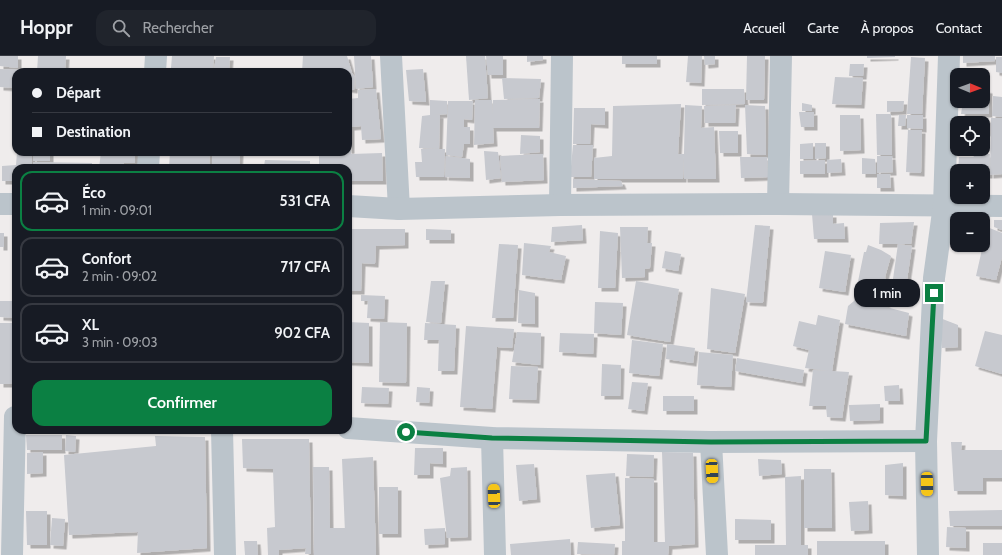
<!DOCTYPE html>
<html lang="fr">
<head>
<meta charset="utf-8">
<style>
  :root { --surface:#171b24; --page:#20242c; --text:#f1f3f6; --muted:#9ea1a6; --line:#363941; --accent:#0b8043 }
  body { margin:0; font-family:Cabin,sans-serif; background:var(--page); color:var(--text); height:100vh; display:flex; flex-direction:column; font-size:15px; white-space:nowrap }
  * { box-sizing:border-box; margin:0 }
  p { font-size:13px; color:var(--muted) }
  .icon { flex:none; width:22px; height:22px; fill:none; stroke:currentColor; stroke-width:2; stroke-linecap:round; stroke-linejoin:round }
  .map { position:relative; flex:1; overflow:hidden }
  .side { position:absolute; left:12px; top:108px; width:340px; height:270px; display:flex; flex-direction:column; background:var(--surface); border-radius:12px; box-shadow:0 1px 3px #0004 }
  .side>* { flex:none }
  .banner { position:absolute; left:12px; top:12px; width:340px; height:88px; border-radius:12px; box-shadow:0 1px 3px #0004; display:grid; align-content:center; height:88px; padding:0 20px; background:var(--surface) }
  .needle { width:26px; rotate:91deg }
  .tools { position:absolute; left:950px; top:12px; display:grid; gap:8px }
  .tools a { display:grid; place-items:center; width:40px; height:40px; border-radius:8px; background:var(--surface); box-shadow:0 1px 3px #0004; font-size:20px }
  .end { position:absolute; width:18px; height:18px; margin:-9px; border:5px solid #0b8043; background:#fff; box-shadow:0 0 0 2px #fff }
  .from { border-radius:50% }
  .bubble { position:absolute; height:28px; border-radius:12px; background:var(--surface); box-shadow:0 1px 3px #0004; font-size:13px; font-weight:600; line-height:28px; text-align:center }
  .car { position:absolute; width:12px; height:24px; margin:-12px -6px; border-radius:5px; box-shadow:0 0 3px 1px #0007; background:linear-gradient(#f5c518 24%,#345 0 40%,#f5c518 0 76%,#345 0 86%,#f5c518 0) }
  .banner b { display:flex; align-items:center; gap:14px; height:38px; font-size:15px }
  .banner b+b { border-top:1px solid var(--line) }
  .banner i { width:10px; height:10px; background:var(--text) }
  ul { padding:7px 0 0; list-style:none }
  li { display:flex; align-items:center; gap:12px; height:60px; margin:0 8px 6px; padding:0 12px; border:2px solid var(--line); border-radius:12px }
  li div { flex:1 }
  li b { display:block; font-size:15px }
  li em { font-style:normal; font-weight:600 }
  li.active { border-color:var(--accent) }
  li>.icon { width:36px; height:36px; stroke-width:1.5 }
  .button { display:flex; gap:8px; margin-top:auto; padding:8px 20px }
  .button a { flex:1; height:46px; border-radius:12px; background:var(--accent); color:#fff; font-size:16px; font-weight:600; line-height:46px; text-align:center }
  header { display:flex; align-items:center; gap:24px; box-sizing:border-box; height:56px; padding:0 20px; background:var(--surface); border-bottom:1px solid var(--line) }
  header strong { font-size:19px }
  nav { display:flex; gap:22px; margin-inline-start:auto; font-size:14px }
  .search { width:280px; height:36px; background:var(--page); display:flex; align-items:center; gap:10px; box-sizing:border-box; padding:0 14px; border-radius:12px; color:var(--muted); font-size:15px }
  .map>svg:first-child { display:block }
  .building { fill:#c7c9cf; filter:url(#shadow) }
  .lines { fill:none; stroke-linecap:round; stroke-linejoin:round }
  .minor { stroke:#bbc4cb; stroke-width:22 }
  .route { stroke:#0b8043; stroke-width:5 }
</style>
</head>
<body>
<header>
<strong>Hoppr</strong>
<div class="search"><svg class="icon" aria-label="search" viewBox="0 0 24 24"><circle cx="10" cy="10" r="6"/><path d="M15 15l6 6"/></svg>Rechercher</div>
<nav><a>Accueil</a><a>Carte</a><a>À propos</a><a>Contact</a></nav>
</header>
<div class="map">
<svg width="1002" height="499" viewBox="0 0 1002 499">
  <defs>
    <filter id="shadow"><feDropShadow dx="3.5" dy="3.5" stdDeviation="0" flood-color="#0004"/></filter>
  </defs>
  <rect width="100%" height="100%" fill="#efecec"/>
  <g class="building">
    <polygon points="0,0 18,0 18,12 0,10"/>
    <polygon points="38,0 66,0 65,16 37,16"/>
    <polygon points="172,0 214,0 213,14 171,12"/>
    <polygon points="303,0 347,0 352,17 355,21 354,34 348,33 348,16 302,16"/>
    <polygon points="354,0 371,0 373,31 356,33"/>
    <polygon points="466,0 485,0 488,42 469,44"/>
    <polygon points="486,0 503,0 503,19 488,19"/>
    <polygon points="527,0 543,0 543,4 527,6"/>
    <rect x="622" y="0" width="35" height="8"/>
    <polygon points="688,0 702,0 701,27 686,26"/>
    <polygon points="704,0 715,0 715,8 705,9"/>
    <polygon points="747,0 765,0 764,44 746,44"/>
    <polygon points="867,0 895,0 895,1 867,2"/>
    <polygon points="963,0 995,0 995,5 963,7"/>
    <polygon points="216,1 230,1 229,15 214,14"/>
    <polygon points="911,1 925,2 922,58 907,58"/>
    <polygon points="996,1 1002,1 1002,17 996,16"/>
    <polygon points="850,8 864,8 863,20 849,20"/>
    <polygon points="0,13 25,14 25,16 16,16 16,32 0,31"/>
    <polygon points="423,13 426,46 409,45 406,14"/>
    <rect x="959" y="13" width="10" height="6"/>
    <polygon points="835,21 863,22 861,49 832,48"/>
    <polygon points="502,22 541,23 539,42 504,43"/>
    <polygon points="376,33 381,83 362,84 361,70 351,71 351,98 382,97 383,125 348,125 348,112 319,112 319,96 348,96 348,43 358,42 358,34"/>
    <polygon points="702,33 744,33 745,48 702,49"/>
    <polygon points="983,33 989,34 989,58 961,58 963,45 983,45"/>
    <polygon points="993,40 1002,41 1002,61 992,60"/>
    <polygon points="540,43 539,72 493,72 494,87 474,89 475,44 492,44 493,58 493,44"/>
    <polygon points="430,44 447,45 447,58 435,59 440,59 439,93 419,92 422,60 430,59"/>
    <polygon points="448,45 473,45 472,64 464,63 464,71 470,71 470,88 464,88 462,101 446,99"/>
    <polygon points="887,45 904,45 903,55 887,56"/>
    <polygon points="802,47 812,49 812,55 802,55"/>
    <polygon points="681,48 678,98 684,98 685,49 702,50 701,72 714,71 716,123 684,123 684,100 683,123 594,123 594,102 612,100 613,50"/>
    <polygon points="736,49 735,67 705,67 704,50"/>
    <polygon points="745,49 765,50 766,99 747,98"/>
    <polygon points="574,52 605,52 605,69 591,68 590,88 573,88"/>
    <polygon points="799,56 814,56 814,71 801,71"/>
    <polygon points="876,58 891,58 892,99 877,99"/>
    <polygon points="840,59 860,59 861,94 840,95"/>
    <polygon points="899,59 906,59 905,70 898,70"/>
    <polygon points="907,59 923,59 923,73 907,72"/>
    <polygon points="959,62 988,63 988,77 983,76 983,67 960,67"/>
    <polygon points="991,62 1002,62 1002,118 990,119"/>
    <polygon points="908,74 922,74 921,117 906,116"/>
    <polygon points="719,75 738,75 738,97 720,97"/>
    <polygon points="521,79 540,80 540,96 520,98"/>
    <polygon points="813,87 813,103 800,103 800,88"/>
    <polygon points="815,87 826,87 826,102 815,103"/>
    <polygon points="573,89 593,89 591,121 570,121"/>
    <polygon points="421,93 445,93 444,121 416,121 415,106 422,106"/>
    <polygon points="484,95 498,96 501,122 486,124"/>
    <polygon points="17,96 32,96 32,105 31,105 32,106 31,112 16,112 16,125 2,125 2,110 16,109"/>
    <rect x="33" y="96" width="17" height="9"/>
    <polygon points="101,96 135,96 135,107 124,107 123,112 99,112"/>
    <polygon points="170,96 210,96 209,112 169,112"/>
    <polygon points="212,96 240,96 239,112 212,112"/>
    <polygon points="543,98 544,124 502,126 500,100"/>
    <polygon points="972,98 990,98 989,119 983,119 983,115 958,115 959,101 974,101"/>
    <polygon points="446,100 470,103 470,122 445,121"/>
    <polygon points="877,100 892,100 893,116 877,117"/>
    <polygon points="740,101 767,101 768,121 741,122"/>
    <polygon points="862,102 875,103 876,118 862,118"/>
    <polygon points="841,103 842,116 827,117 827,104"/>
    <polygon points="265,104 310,105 310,112 247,112 247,110 264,110"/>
    <polygon points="825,104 825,118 800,118 800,105"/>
    <polygon points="33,106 92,107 92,112 33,112"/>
    <polygon points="877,118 890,118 891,132 877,132"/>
    <polygon points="573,123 621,125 623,130 573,132"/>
    <polygon points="812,158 833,158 833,168 844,167 845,183 814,183"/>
    <polygon points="994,164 1002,164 1002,174 994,171"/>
    <polygon points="914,166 911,188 879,188 880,167"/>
    <polygon points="582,169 583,184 551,186 552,171"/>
    <polygon points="755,169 770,170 763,247 746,246"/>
    <polygon points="620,171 648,171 647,187 652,187 650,212 645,213 645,221 622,222"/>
    <polygon points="987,171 1002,177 1002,201 996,224 976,220"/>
    <polygon points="350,173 405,173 405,189 376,190 375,208 362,207 361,235 348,235 348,204"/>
    <polygon points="426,173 451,174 451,184 426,184"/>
    <polygon points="600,175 618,177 615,232 598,232"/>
    <rect x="0" y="177" width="4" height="14"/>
    <polygon points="524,187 551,190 549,196 566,200 561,224 522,219"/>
    <polygon points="499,188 518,189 513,262 492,262"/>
    <polygon points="898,188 912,190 907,224 893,223"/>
    <polygon points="868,189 881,194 891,200 885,221 888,234 886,251 909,257 906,280 845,268 848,250 854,245 864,196 866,196"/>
    <polygon points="665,195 681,198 678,215 662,212"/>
    <polygon points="825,195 851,199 845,236 819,232"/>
    <polygon points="431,225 445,225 441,267 426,266"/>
    <polygon points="636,225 679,233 670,286 627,279"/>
    <polygon points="711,232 745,238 735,297 707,293"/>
    <polygon points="519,234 535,237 535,268 518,267"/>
    <polygon points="361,239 385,240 384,263 367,262 368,245 361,245"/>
    <polygon points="0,245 16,245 16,262 0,261"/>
    <polygon points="595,246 623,247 621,279 594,277"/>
    <polygon points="818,259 840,264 832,315 849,316 842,362 827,361 826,350 809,350 813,314 829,315 805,312 809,294 793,290 799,265 816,269"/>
    <polygon points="940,262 958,269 958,291 942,292"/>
    <polygon points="348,266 369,267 369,307 348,306"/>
    <polygon points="380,266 407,267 406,327 379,326"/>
    <polygon points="0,267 16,267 16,326 12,326 11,328 0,328"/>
    <polygon points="425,267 456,269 454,315 438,315 439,284 424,284"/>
    <polygon points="466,270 514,273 512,292 497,291 492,353 460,351"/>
    <polygon points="985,275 1002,279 1002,318 975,310"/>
    <polygon points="517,276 541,277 540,309 512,306"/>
    <polygon points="560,277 594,278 593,298 559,296"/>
    <polygon points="632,284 663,288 659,320 629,317"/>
    <polygon points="667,288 695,292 693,307 666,303"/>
    <polygon points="699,296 733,299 731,331 697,329"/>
    <polygon points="737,302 804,314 802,327 735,315"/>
    <polygon points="602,308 621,309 620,340 601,340"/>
    <polygon points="511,310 538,311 536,344 509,343"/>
    <polygon points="632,326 648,327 644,355 628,353"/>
    <polygon points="899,329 900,345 885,345 884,330"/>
    <polygon points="362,331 389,332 388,348 361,347"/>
    <polygon points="417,331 430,332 429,347 416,346"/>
    <rect x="663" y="340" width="31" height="15"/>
    <polygon points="880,348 880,364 850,365 849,349"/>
    <polygon points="26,379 62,379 62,394 27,394"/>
    <polygon points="66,379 76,380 75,396 65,395"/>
    <polygon points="155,380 205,381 207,492 137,497 138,476 69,479 64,399 156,390"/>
    <polygon points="242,383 309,383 311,498 305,498 306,492 279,494 279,499 268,499 267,472 275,471 273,413 243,412"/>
    <polygon points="951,386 962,386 961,394 1002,394 1002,422 983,422 983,435 954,435"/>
    <polygon points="415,392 443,392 443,408 430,407 430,419 414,419"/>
    <polygon points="43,396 43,417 27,418 27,397"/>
    <polygon points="662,396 693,397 695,488 669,490 668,499 622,499 622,485 625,485 625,422 654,423 654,486 665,486"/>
    <polygon points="627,398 654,399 653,421 626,420"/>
    <polygon points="373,401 376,499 314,499 313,411 329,411 330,472 345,472 345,477 342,403"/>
    <polygon points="758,403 781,404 782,418 759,420"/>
    <polygon points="903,407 903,440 885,439 885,409"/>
    <polygon points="534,408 537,443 519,445 516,409"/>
    <polygon points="467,411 468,481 447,482 440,422 450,420 451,412"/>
    <polygon points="804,413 831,413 832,472 804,472"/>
    <polygon points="615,417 620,469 591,472 586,419"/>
    <polygon points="801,420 801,489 808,489 808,499 755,499 755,489 786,489 785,421"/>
    <rect x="379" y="431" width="19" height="47"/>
    <polygon points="868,445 869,474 851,475 849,446"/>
    <polygon points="1002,454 1002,470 950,470 949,455"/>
    <polygon points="26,455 47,455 47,489 27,489"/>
    <polygon points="52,462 65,463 63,490 50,489"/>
    <polygon points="735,463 771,464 771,484 735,484"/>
    <polygon points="947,471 966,472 966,492 946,491"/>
    <polygon points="445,472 445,488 425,489 424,473"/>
    <polygon points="570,483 571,499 511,499 510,488"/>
    <polygon points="244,485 257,485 258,499 245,499"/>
    <rect x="817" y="485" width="68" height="14"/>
    <polygon points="578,486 615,488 614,499 577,498"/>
    <rect x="983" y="487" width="19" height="12"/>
  </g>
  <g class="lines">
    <g class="minor">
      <polyline points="391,0 399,153"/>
      <polyline points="155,16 156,0"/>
      <polyline points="148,112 149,96"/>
      <polyline points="0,148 16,148"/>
      <polyline points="778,148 781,0"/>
      <polyline points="560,149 562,0"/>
      <polyline points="348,150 399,153 560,149 778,148 1002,150"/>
      <polyline points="348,372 492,382 711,386 926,385"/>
      <polyline points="222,374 225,499"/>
      <polyline points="492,382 495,499"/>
      <polyline points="711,386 717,499"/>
      <polyline points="12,499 15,361"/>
      <polyline points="928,499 926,385 934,222 944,149 949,0"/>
    </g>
  </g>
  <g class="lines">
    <polyline class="route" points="406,376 492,382 711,386 926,385 934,237"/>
  </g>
</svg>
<div class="tools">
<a><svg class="needle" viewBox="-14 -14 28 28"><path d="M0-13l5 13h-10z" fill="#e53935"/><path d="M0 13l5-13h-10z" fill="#9ea1a6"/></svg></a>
<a><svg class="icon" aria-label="locate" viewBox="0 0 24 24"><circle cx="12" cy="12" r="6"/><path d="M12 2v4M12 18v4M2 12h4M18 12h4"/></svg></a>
<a>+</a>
<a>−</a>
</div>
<i class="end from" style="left:406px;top:376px"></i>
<i class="end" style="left:934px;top:237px"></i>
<div class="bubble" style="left:854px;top:223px;width:66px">1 min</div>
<i class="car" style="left:712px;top:415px;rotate:177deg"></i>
<i class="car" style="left:927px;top:428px;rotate:179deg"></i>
<i class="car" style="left:494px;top:440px;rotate:358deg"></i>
<div class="banner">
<b><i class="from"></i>Départ</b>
<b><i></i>Destination</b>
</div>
<section class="side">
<ul>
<li class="active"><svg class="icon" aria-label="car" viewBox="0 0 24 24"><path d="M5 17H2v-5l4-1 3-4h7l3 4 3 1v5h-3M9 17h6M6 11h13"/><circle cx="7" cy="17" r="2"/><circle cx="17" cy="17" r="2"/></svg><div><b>Éco</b><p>1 min · 09:01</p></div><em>531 CFA</em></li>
<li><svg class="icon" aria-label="car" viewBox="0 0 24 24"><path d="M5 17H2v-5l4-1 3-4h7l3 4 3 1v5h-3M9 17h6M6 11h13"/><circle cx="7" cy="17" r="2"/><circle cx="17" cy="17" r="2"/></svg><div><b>Confort</b><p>2 min · 09:02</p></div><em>717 CFA</em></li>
<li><svg class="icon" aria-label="car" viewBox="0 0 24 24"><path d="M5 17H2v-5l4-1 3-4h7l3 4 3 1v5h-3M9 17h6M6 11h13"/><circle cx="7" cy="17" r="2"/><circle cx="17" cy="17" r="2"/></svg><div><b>XL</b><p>3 min · 09:03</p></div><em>902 CFA</em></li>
</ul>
<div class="button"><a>Confirmer</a></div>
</section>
</div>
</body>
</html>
